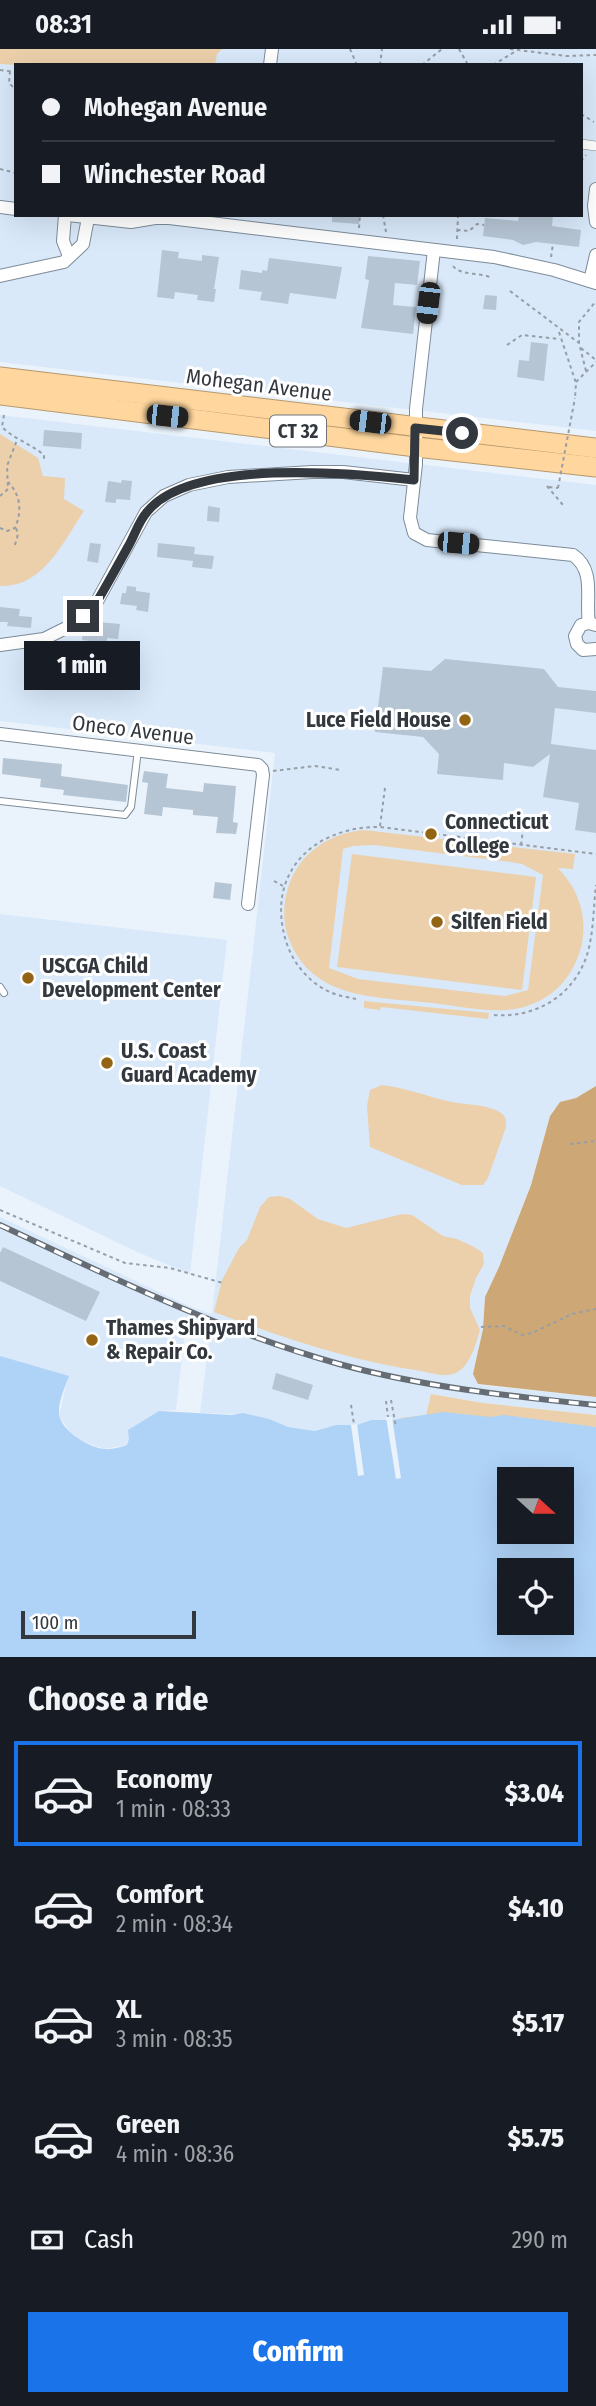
<!DOCTYPE html>
<html lang="en">
<head>
<meta charset="utf-8">
<style>
  :root { --surface:#171b24; --page:#20242c; --text:#f1f3f6; --muted:#9ea1a6; --line:#363941; --accent:#1a73e8 }
  body { margin:0; font-family:"Fira Sans Condensed",sans-serif; background:var(--page); color:var(--text); height:100vh; display:flex; flex-direction:column; font-size:26px; white-space:nowrap }
  * { box-sizing:border-box; margin:0 }
  p { font-size:23px; color:var(--muted) }
  .icon { flex:none; width:38px; height:38px; fill:none; stroke:currentColor; stroke-width:2; stroke-linecap:round; stroke-linejoin:round }
  .map { position:relative; height:1608px; overflow:hidden }
  .side { display:flex; flex-direction:column; background:var(--surface); flex:1 }
  .side>* { flex:none }
  .hud { position:absolute; left:14px; top:14px; width:569px; height:154px; border-radius:0px; box-shadow:0 7px 28px #0002; display:grid; align-content:center; height:154px; padding:0 28px; background:var(--surface) }
  .needle { width:46px; rotate:111deg }
  .fabs { position:absolute; left:497px; top:1418px; display:grid; gap:14px }
  .fabs a { display:grid; place-items:center; width:77px; height:77px; border-radius:0px; background:var(--surface); box-shadow:0 7px 28px #0002; font-size:35px }
  .scale { position:absolute; left:21px; bottom:18px; width:175px; box-sizing:border-box; padding-left:7px; border:4px solid #32383e; border-top:0; font-size:19px; line-height:24px; white-space:nowrap; color:#32383e; -webkit-text-stroke:5px #fff; paint-order:stroke }
  .end { position:absolute; width:32px; height:32px; margin:-16px; border:9px solid #32383e; background:#fff; box-shadow:0 0 0 4px #fff }
  .from { border-radius:50% }
  .bubble { position:absolute; height:49px; border-radius:0px; background:var(--surface); box-shadow:0 7px 28px #0002; font-size:23px; font-weight:800; line-height:49px; text-align:center }
  .car { position:absolute; width:21px; height:42px; margin:-21px -10px; border-radius:9px; box-shadow:0 0 5px 2px #0007; background:linear-gradient(#222 24%,#8ab4d8 0 40%,#222 0 76%,#8ab4d8 0 86%,#222 0) }
  .hud b { display:flex; align-items:center; gap:24px; height:66px; font-size:26px }
  .hud b+b { border-top:2px solid var(--line) }
  .hud i { width:18px; height:18px; background:var(--text) }
  ul { padding:0; list-style:none }
  li { display:flex; align-items:center; gap:21px; height:105px; margin:0 14px 10px; padding:0 14px; border:4px solid transparent; border-radius:0px }
  li div { flex:1 }
  li b { display:block; font-size:26px }
  li em { font-style:normal; font-weight:800 }
  li.selected { border-color:var(--accent) }
  li>.icon { width:63px; height:63px; stroke-width:1.5 }
  h2 { padding:0 28px; font-size:32px; line-height:84px }
  .pay { display:flex; align-items:center; gap:18px; height:77px; padding:0 28px; font-size:26px }
  .pay p { margin-inline-start:auto }
  .action { display:flex; gap:14px; margin-top:auto; padding:14px 28px }
  .action a { flex:1; height:80px; border-radius:0px; background:var(--accent); color:#fff; font-size:28px; font-weight:800; line-height:80px; text-align:center }
  .status { display:flex; justify-content:space-between; align-items:center; height:49px; padding:0 35px; background:var(--surface); direction:ltr }
  .status svg { height:19px; fill:currentColor }
  .map>svg:first-child { display:block }
  .built { fill:#d9e9fa; fill-rule:evenodd }
  .green { fill:#ebd0ab; fill-rule:evenodd }
  .forest { fill:#cda876 }
  .water { fill:#afd2f7; fill-rule:evenodd }
  .pier { fill:#eaf3fc }
  .building { fill:#b6c5d4 }
  .lines { fill:none; stroke-linecap:round; stroke-linejoin:round }
  .service-casing { stroke:#7d8b99; stroke-width:8 }
  .pedestrian-casing { stroke:#7d8b99; stroke-width:10 }
  .minor-casing { stroke:#7d8b99; stroke-width:14 }
  .trunk-casing { stroke:#b7986c; stroke-width:21 }
  .path { stroke:#979ea6; stroke-width:2; stroke-dasharray:3.5 3.5; stroke-linecap:butt }
  .service { stroke:#fff; stroke-width:6 }
  .pedestrian { stroke:#fff; stroke-width:9 }
  .minor { stroke:#fff; stroke-width:12 }
  .trunk { stroke:#fed69e; stroke-width:19 }
  .rail-casing { stroke:#656c73; stroke-width:6 }
  .rail { stroke:#fff; stroke-width:3.5; stroke-dasharray:10; stroke-linecap:butt }
  .path-bridge { stroke:#979ea6; stroke-width:2; stroke-dasharray:3.5 3.5; stroke-linecap:butt }
  .route { stroke:#32383e; stroke-width:9 }
  .poi-dot { fill:#936413; stroke:#fff; stroke-width:2.5 }
  .labels { text-anchor:middle; stroke-width:6; stroke-linejoin:round; paint-order:stroke }
  .shield { fill:#fff; stroke:#707478; stroke-width:2 }
  .shield-label { font-size:19px; font-weight:bold; fill:#32383e }
  .street-label { font-size:21px; fill:#32383e; stroke:#fff }
  .poi-label { font-size:21px; font-weight:bold; fill:#32383e; stroke:#fff; text-anchor:start }
</style>
</head>
<body>
<div class="status"><b>08:31</b><svg viewBox="0 0 49 12"><path d="M0 12V9h3v3zM5 12V6h3v6zM10 12V3h3v9zM15 12V0h3v12zM26 1h20v11H26zM47 4h2v5h-2z"/></svg></div>
<div class="map">
<svg width="596" height="1608" viewBox="0 0 596 1608">
  <rect width="100%" height="100%" fill="#eaf3fc"/>
  <g class="built">
    <path d="M0,0h596v382l-596,-69zM16,16h565v150h-565z"/>
    <polygon points="0,366 596,436 596,1037 576,1049 567,1051 554,1060 550,1067 531,1135 499,1218 485,1248 483,1280 479,1297 478,1336 596,1348 596,1366 483,1354 431,1345 426,1366 391,1371 371,1371 357,1376 336,1376 315,1382 287,1378 243,1365 200,1364 210,1284 186,1274 176,1361 159,1362 129,1390 127,1396 104,1400 80,1391 71,1385 59,1367 68,1327 55,1369 7,1310 0,1307 0,1168 191,1258 212,1265 275,704 0,672"/>
    <polygon points="0,865 227,891 190,1225 135,1202 0,1137"/>
  </g>
  <g class="green">
    <polygon points="0,0 222,0 217,5 215,16 16,16 0,15"/>
    <path d="M0,385l38,24 5,18 22,2 -1,21 20,12c-21,31 -41,77 -84,75z"/>
    <path d="M363,781l212,24 -2,15 -15,-1c8,9 16,19 20,31 17,42 -7,94 -51,107 -30,10 -65,0 -95,-3 -52,-6 -115,-3 -140,-57 -9,-18 -10,-39 -4,-58 11,-35 40,-54 75,-58zM374,796l137,17 11,2 21,11 -15,115 -23,6 -11,-1 -136,-16 -29,-11 14,-119 10,-3z"/>
    <polygon points="352,805 536,828 522,941 337,918"/>
    <polygon points="364,952 489,964 488,970 381,958 380,961 364,959"/>
    <path d="M382,1036c26,3 46,12 70,17 15,3 36,2 49,11 5,3 5,7 5,14l-18,51 -5,7h-21l-92,-38 -3,-41 3,-16z"/>
    <path d="M280,1147l10,3 28,20 28,9 56,-14 10,1 31,21 14,3 17,8 9,6 1,11 -8,14 -6,18v12l10,22c-4,14 -11,40 -27,44 -9,3 -23,-1 -32,-3 -71,-10 -140,-34 -207,-59l8,-32 17,-32 8,-8 13,-33 9,-10z"/>
    <polygon points="431,1345 483,1354 596,1366 596,1378 550,1374 525,1396 399,1369 426,1366"/>
  </g>
  <polygon class="forest" points="596,1037 596,1348 478,1335 473,1325 483,1280 485,1248 499,1218 531,1136 550,1067 560,1053 576,1049"/>
  <path class="water" d="M0,1307l69,20c-4,11 -11,25 -10,38 2,17 30,34 46,35 7,1 15,-2 22,-4l2,-6 -1,-9 31,-19 73,4 11,-2 26,6 19,8 27,4 21,-6h21l14,-5h21l51,-8 47,5 14,-2 92,12v230h-596zM509,1430h53v52h-53zM509,1521h53v52h-53z"/>
  <g class="pier">
    <polygon points="386,1368 392,1368 401,1429 396,1430"/>
    <polygon points="357,1375 364,1426 358,1427 351,1376"/>
  </g>
  <g class="building">
    <polygon points="332,166 360,166 359,175 332,173"/>
    <polygon points="519,166 553,166 552,177 581,181 579,198 536,193 523,196 513,191 483,187 485,169 518,172"/>
    <polygon points="162,201 179,203 178,209 202,212 202,206 219,208 214,240 216,240 214,253 197,251 198,246 175,243 174,250 157,248"/>
    <polygon points="368,207 420,212 417,236 395,234 393,256 416,258 413,285 361,279 369,231 365,230"/>
    <polygon points="269,209 342,218 336,250 290,244 288,255 260,251 262,243 239,240 241,221 262,224 262,221 267,222"/>
    <polygon points="485,246 497,247 496,261 483,260"/>
    <polygon points="531,293 548,295 544,332 517,328 519,311 529,312"/>
    <polygon points="44,381 82,384 81,400 43,397"/>
    <polygon points="122,431 132,432 130,451 116,450 116,454 105,453 108,432 121,434"/>
    <polygon points="208,457 220,459 219,473 207,472"/>
    <polygon points="90,494 101,495 98,514 87,512"/>
    <polygon points="158,494 195,498 194,505 214,507 212,520 192,518 193,512 157,508"/>
    <polygon points="127,537 136,538 136,542 150,544 148,563 136,561 137,557 120,555 122,544 126,544"/>
    <polygon points="0,558 20,560 19,567 32,568 31,579 7,577 8,573 0,573"/>
    <polygon points="97,573 120,575 118,590 107,589 107,594 82,591 83,579 96,580"/>
    <polygon points="445,610 544,620 558,638 596,642 596,664 555,659 551,695 596,701 596,784 575,781 579,754 543,748 550,705 533,718 504,714 503,731 437,725 439,705 423,688 375,683 383,618 431,622"/>
    <polygon points="3,709 62,715 61,727 128,736 126,753 63,746 64,741 40,738 41,730 2,725"/>
    <polygon points="144,722 168,725 166,739 203,743 204,734 236,737 233,773 238,774 236,785 216,784 218,768 193,766 193,761 163,758 162,767 144,765 148,734 142,733"/>
    <polygon points="215,833 232,835 230,851 213,849"/>
    <polygon points="3,1198 100,1243 86,1272 0,1232 0,1204"/>
    <polygon points="276,1324 313,1336 308,1351 272,1340"/>
  </g>
  <g class="lines">
    <defs>
      <g id="service">
        <polyline points="0,752 125,766 131,758 138,701"/>
        <polyline points="0,938 4,944"/>
      </g>
      <polyline id="pedestrian" points="581,95 596,97"/>
      <g id="minor">
        <polyline points="270,16 272,0"/>
        <polyline points="596,140 594,157 596,173"/>
        <polyline points="0,158 16,160"/>
        <polyline points="65,166 63,192 69,207"/>
        <polyline points="68,166 131,173 155,169 169,169 494,208 554,221 596,234"/>
        <path d="M434,201l-18,159v55l-6,54 4,15 13,7 146,15c23,16 12,44 16,68"/>
        <polyline points="0,227 64,213 83,195 88,169"/>
        <polyline points="590,232 596,206"/>
        <polyline points="596,576 589,574 581,576 575,587 577,595 583,601 596,600"/>
        <polyline points="0,596 44,590 70,577 95,556 146,463 164,447 189,436 228,428 312,423 343,423 414,431"/>
        <polyline points="0,685 258,716 262,720 263,726 248,855"/>
      </g>
      <g id="trunk">
        <polyline points="0,328 596,399"/>
        <polyline points="0,346 416,398 596,418"/>
      </g>
    </defs>
    <use href="#service" class="service-casing"/>
    <use href="#pedestrian" class="pedestrian-casing"/>
    <use href="#minor" class="minor-casing"/>
    <use href="#trunk" class="trunk-casing"/>
    <g class="path">
      <polyline points="350,0 357,16"/>
      <polyline points="459,0 468,16"/>
      <polyline points="510,0 566,7 596,6"/>
      <polyline points="380,16 382,0"/>
      <polyline points="422,16 442,0"/>
      <polyline points="493,16 516,2"/>
      <polyline points="0,21 16,23"/>
      <polyline points="10,22 9,34 16,41"/>
      <polyline points="581,65 594,73"/>
      <polyline points="581,112 586,106"/>
      <polyline points="0,120 16,124"/>
      <polyline points="383,166 386,183"/>
      <polyline points="514,166 519,168"/>
      <polyline points="359,179 360,166"/>
      <polyline points="457,181 469,182 477,175 484,176"/>
      <polyline points="457,190 458,166"/>
      <polyline points="551,208 553,195"/>
      <path d="M453,217c8,10 27,6 39,12"/>
      <polyline points="510,242 579,294"/>
      <polyline points="559,283 576,334 575,349"/>
      <polyline points="507,296 522,286 559,290"/>
      <polyline points="581,299 596,311"/>
      <polyline points="586,322 579,294 579,273 596,252"/>
      <polyline points="576,333 596,313"/>
      <path d="M4,366l-2,12c12,12 29,17 42,28v6"/>
      <polyline points="547,437 563,456"/>
      <polyline points="549,438 558,439"/>
      <polyline points="0,447 8,440 7,417 17,391"/>
      <path d="M0,479l7,3 8,-3c7,-16 6,-33 -7,-46"/>
      <polyline points="15,496 18,485 16,479"/>
      <polyline points="273,722 315,717 341,721"/>
      <polyline points="380,777 385,739"/>
      <polyline points="521,796 524,773"/>
      <polyline points="274,832 283,837"/>
      <path d="M356,950c-8,-2 -18,-3 -26,-7 -21,-9 -38,-30 -44,-51 -21,-68 28,-115 94,-114l216,27"/>
      <path d="M494,966c37,3 73,-15 89,-50 11,-23 10,-55 13,-80"/>
      <polyline points="570,1095 596,1092"/>
      <polyline points="0,1161 125,1214 170,1219 223,1234"/>
      <polyline points="481,1278 504,1277 522,1286 532,1284 572,1265 596,1260"/>
      <polyline points="391,1351 396,1378"/>
      <polyline points="386,1352 388,1368"/>
      <polyline points="351,1356 354,1375"/>
    </g>
    <use href="#service" class="service"/>
    <use href="#pedestrian" class="pedestrian"/>
    <use href="#minor" class="minor"/>
    <use href="#trunk" class="trunk"/>
    <defs>
      <path id="rail" d="M0,1176c111,52 220,106 339,139 84,23 170,32 257,41"/>
    </defs>
    <use href="#rail" class="rail-casing"/>
    <use href="#rail" class="rail"/>
    <polyline class="path-bridge" points="558,439 575,349"/>
  </g>
  <g class="lines">
    <path class="route" d="M83,567l12,-11c12,-20 23,-40 34,-60 6,-11 10,-24 18,-33 43,-54 204,-39 267,-32l1,-52 47,5"/>
  </g>
  <g class="poi-dot">
    <circle cx="465" cy="671" r="7"/>
    <circle cx="431" cy="785" r="7"/>
    <circle cx="437" cy="873" r="7"/>
    <circle cx="28" cy="929" r="7"/>
    <circle cx="107" cy="1014" r="7"/>
    <circle cx="92" cy="1291" r="7"/>
  </g>
  <g class="labels">
    <rect class="shield" x="270" y="366.5" width="56" height="31" rx="5"/>
    <g class="shield-label">
      <text x="298" y="389">CT 32</text>
    </g>
    <g class="street-label">
      <text transform="translate(259 336) rotate(7)" y="7">Mohegan Avenue</text>
      <text transform="translate(133 681) rotate(7)" y="7">Oneco Avenue</text>
    </g>
    <g class="poi-label">
      <text x="451" y="678" text-anchor="end">Luce Field House</text>
      <text x="445" y="780">Connecticut<tspan x="445" dy="24">College</tspan></text>
      <text x="451" y="880">Silfen Field</text>
      <text x="42" y="924">USCGA Child<tspan x="42" dy="24">Development Center</tspan></text>
      <text x="121" y="1009">U.S. Coast<tspan x="121" dy="24">Guard Academy</tspan></text>
      <text x="106" y="1286">Thames Shipyard<tspan x="106" dy="24">&amp; Repair Co.</tspan></text>
    </g>
  </g>
</svg>
<div class="fabs">
<a><svg class="needle" viewBox="-14 -14 28 28"><path d="M0-13l5 13h-10z" fill="#e53935"/><path d="M0 13l5-13h-10z" fill="#9ea1a6"/></svg></a>
<a><svg class="icon" aria-label="locate" viewBox="0 0 24 24"><circle cx="12" cy="12" r="6"/><path d="M12 2v4M12 18v4M2 12h4M18 12h4"/></svg></a>
</div>
<div class="scale">100 m</div>
<i class="end from" style="left:462px;top:384px"></i>
<i class="end" style="left:83px;top:567px"></i>
<div class="bubble" style="left:24px;top:592px;width:116px">1 min</div>
<i class="car" style="left:428px;top:254px;rotate:187deg"></i>
<i class="car" style="left:167px;top:367px;rotate:96deg"></i>
<i class="car" style="left:370px;top:373px;rotate:277deg"></i>
<i class="car" style="left:458px;top:494px;rotate:95deg"></i>
<div class="hud">
<b><i class="from"></i>Mohegan Avenue</b>
<b><i></i>Winchester Road</b>
</div>
</div>
<section class="side">
<h2>Choose a ride</h2>
<ul>
<li class="selected"><svg class="icon" aria-label="car" viewBox="0 0 24 24"><path d="M5 17H2v-5l4-1 3-4h7l3 4 3 1v5h-3M9 17h6M6 11h13"/><circle cx="7" cy="17" r="2"/><circle cx="17" cy="17" r="2"/></svg><div><b>Economy</b><p>1 min · 08:33</p></div><em>$3.04</em></li>
<li><svg class="icon" aria-label="car" viewBox="0 0 24 24"><path d="M5 17H2v-5l4-1 3-4h7l3 4 3 1v5h-3M9 17h6M6 11h13"/><circle cx="7" cy="17" r="2"/><circle cx="17" cy="17" r="2"/></svg><div><b>Comfort</b><p>2 min · 08:34</p></div><em>$4.10</em></li>
<li><svg class="icon" aria-label="car" viewBox="0 0 24 24"><path d="M5 17H2v-5l4-1 3-4h7l3 4 3 1v5h-3M9 17h6M6 11h13"/><circle cx="7" cy="17" r="2"/><circle cx="17" cy="17" r="2"/></svg><div><b>XL</b><p>3 min · 08:35</p></div><em>$5.17</em></li>
<li><svg class="icon" aria-label="car" viewBox="0 0 24 24"><path d="M5 17H2v-5l4-1 3-4h7l3 4 3 1v5h-3M9 17h6M6 11h13"/><circle cx="7" cy="17" r="2"/><circle cx="17" cy="17" r="2"/></svg><div><b>Green</b><p>4 min · 08:36</p></div><em>$5.75</em></li>
</ul>
<div class="pay"><svg class="icon" aria-label="cash" viewBox="0 0 24 24"><path d="M3 7h18v10H3z"/><circle cx="12" cy="12" r="2"/></svg>Cash<p>290 m</p></div>
<div class="action"><a>Confirm</a></div>
</section>
</body>
</html>
